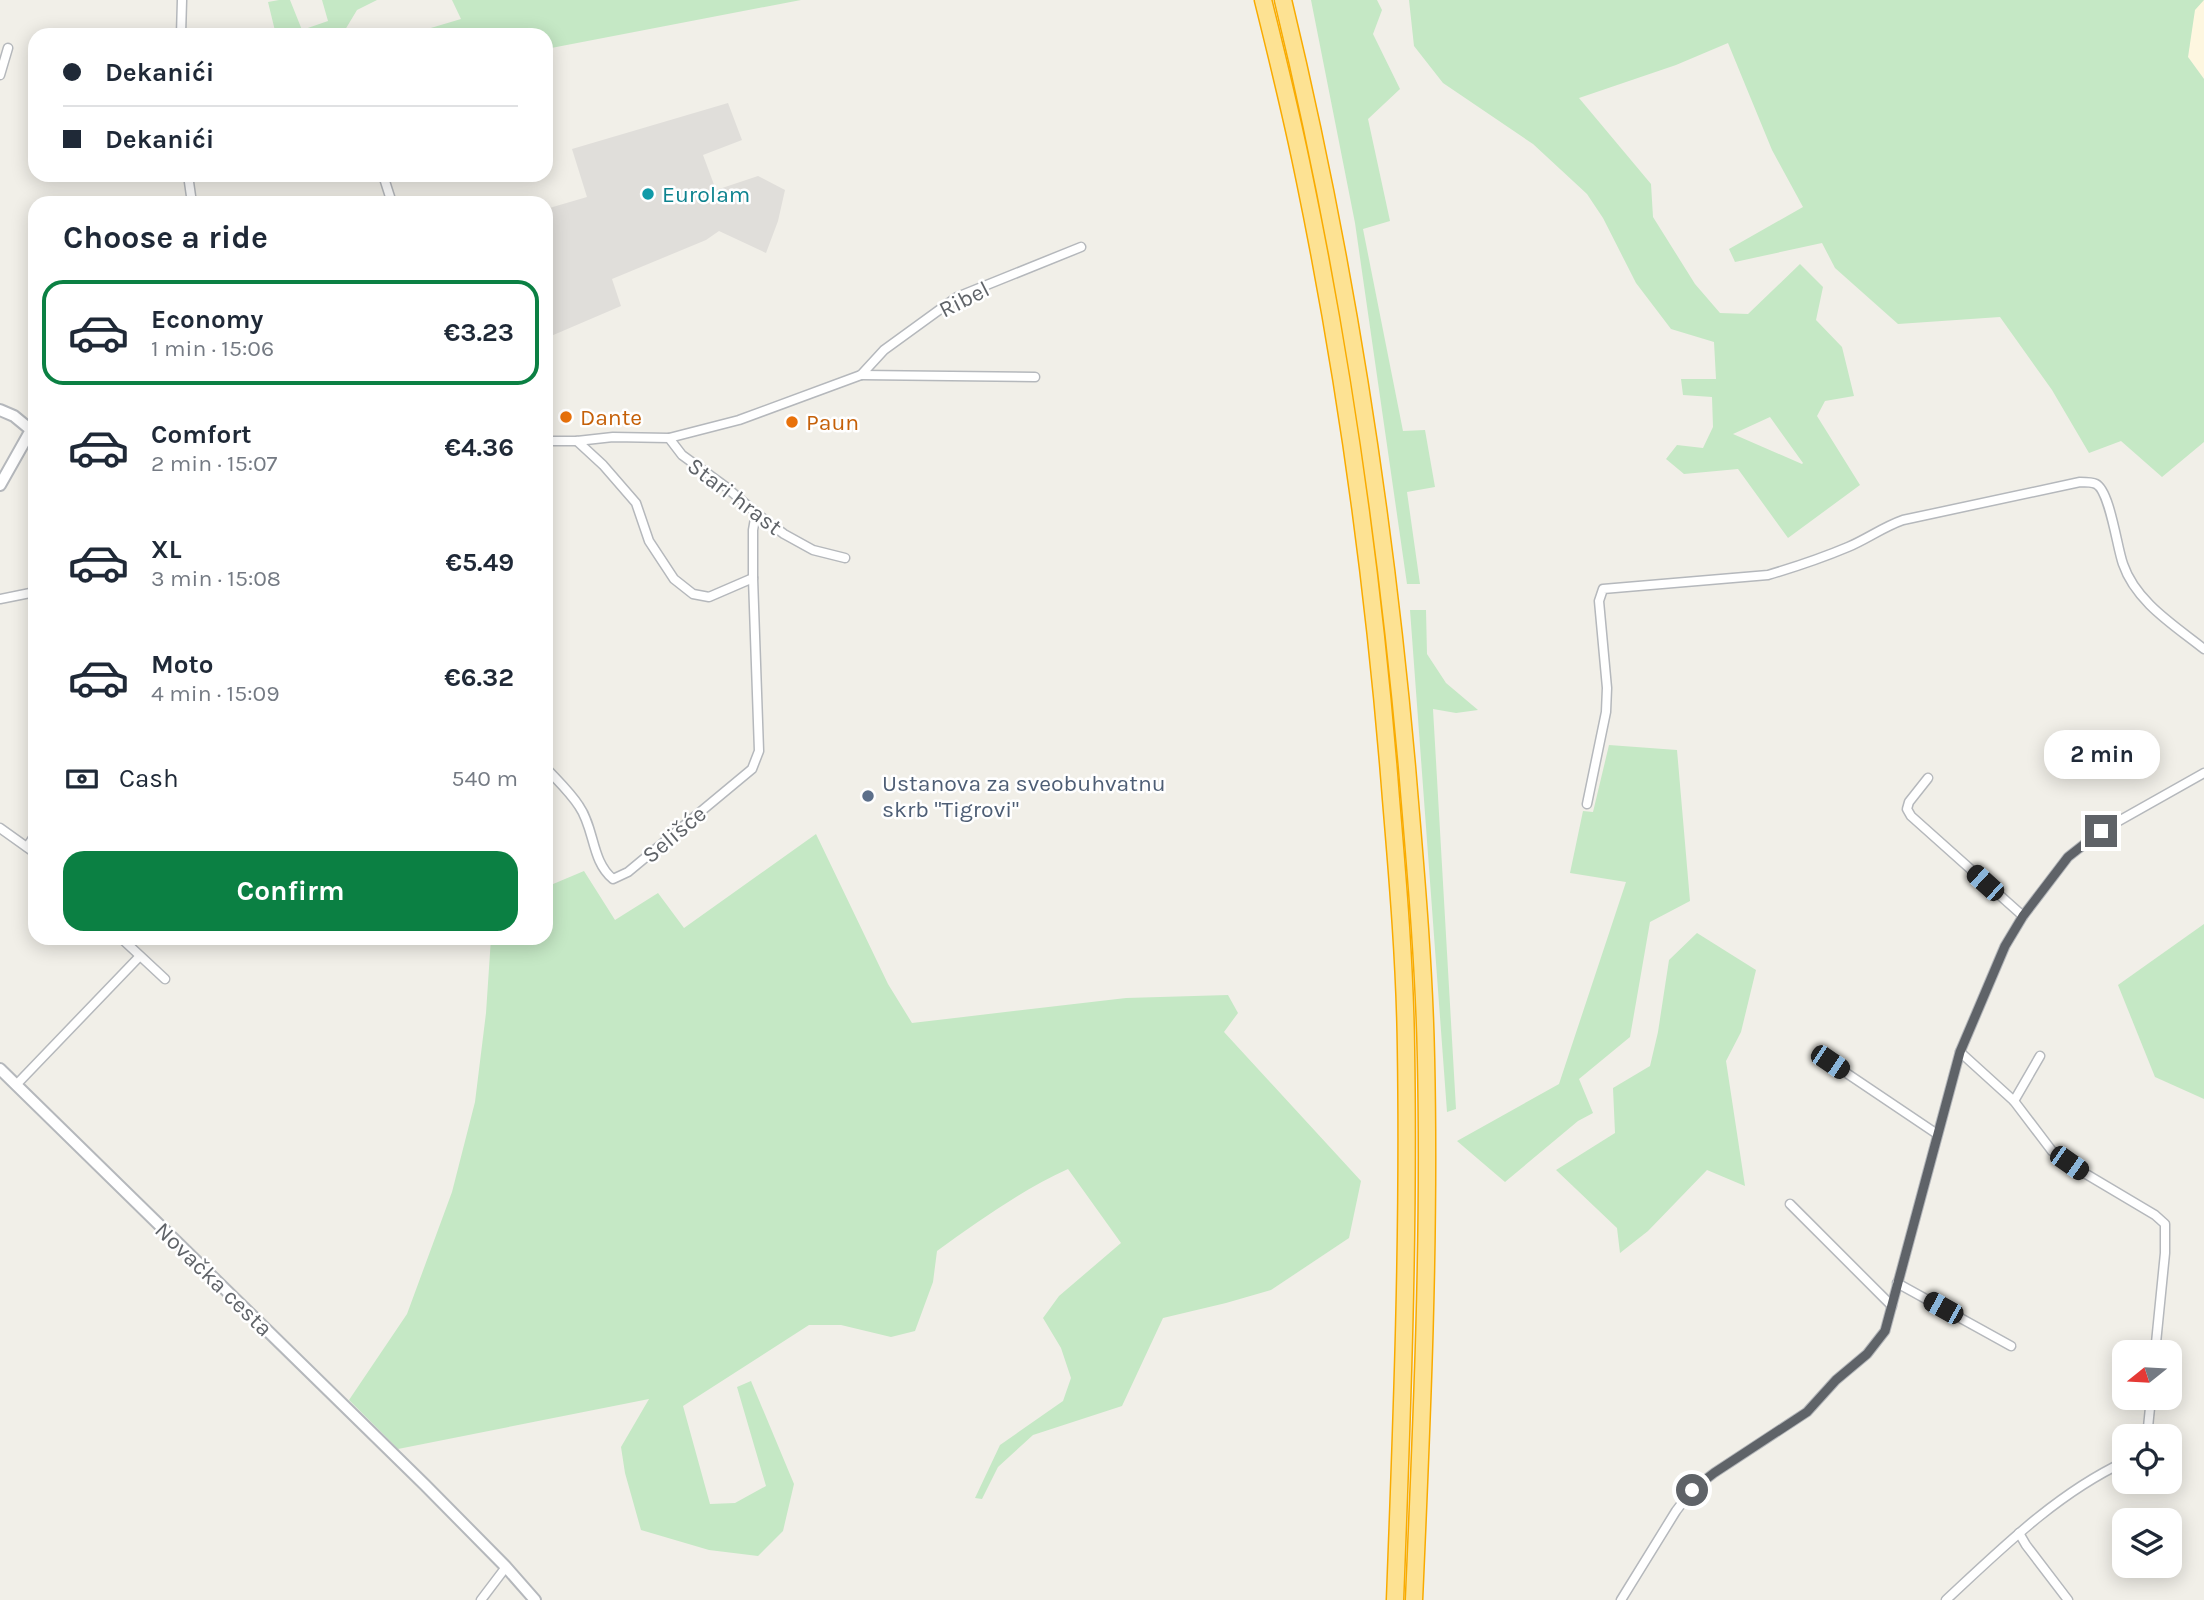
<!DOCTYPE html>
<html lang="en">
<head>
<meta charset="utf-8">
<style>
  :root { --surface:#fff; --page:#f2f2f3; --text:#1f2937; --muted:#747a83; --line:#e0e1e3; --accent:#0b8043 }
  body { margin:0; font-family:Karla,sans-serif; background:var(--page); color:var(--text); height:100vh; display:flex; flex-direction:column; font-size:26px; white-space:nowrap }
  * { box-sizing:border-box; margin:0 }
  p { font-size:23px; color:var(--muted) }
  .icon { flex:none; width:38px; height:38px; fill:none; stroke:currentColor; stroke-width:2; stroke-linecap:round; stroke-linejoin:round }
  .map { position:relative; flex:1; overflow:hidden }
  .panel { position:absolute; left:28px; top:196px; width:525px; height:749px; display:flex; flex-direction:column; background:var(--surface); border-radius:21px; box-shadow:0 4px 18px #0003 }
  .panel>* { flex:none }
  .top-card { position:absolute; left:28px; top:28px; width:525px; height:154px; border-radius:21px; box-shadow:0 4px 18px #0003; display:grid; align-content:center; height:154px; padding:0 35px; background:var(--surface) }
  .needle { width:46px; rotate:252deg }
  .fabs { position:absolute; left:2112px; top:1340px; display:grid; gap:14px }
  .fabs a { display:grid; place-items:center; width:70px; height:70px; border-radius:14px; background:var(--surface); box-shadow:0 4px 18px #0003; font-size:35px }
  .end { position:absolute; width:32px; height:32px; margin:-16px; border:9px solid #5f6368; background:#fff; box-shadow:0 0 0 4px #fff }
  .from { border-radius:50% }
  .bubble { position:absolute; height:49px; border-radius:21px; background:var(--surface); box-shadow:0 4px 18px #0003; font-size:23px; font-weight:700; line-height:49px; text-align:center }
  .car { position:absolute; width:21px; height:42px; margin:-21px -10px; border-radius:9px; box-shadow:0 0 5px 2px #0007; background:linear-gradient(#222 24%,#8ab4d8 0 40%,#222 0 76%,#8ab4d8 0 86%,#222 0) }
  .top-card b { display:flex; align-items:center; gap:24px; height:66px; font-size:26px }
  .top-card b+b { border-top:2px solid var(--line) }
  .top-card i { width:18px; height:18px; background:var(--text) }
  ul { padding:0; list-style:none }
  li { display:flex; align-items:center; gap:21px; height:105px; margin:0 14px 10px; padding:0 21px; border:4px solid transparent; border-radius:21px }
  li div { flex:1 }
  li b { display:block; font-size:26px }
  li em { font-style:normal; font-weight:700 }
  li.active { border-color:var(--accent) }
  li>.icon { width:63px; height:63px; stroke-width:1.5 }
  h2 { padding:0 35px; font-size:32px; line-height:84px }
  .pay { display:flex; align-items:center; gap:18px; height:77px; padding:0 35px; font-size:26px }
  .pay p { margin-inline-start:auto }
  .action { display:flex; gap:14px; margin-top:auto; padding:14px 35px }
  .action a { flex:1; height:80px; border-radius:21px; background:var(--accent); color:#fff; font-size:28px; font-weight:700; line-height:80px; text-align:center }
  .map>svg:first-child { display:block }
  .commercial { fill:#fef7e0 }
  .industrial { fill:#e0deda }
  .green { fill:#c5e8c5; fill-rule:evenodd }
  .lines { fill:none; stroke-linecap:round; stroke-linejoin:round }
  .minor-casing { stroke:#b5b8bc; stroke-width:11 }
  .tertiary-casing { stroke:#b5b8bc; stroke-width:14 }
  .motorway-casing { stroke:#f9ab00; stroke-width:19 }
  .minor { stroke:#fff; stroke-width:8 }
  .tertiary { stroke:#fff; stroke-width:10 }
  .motorway { stroke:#fde293; stroke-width:16 }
  .route { stroke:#5f6368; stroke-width:9 }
  .culture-dot { fill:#0f9aa8; stroke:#fff; stroke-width:2.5 }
  .food-dot { fill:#e8710a; stroke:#fff; stroke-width:2.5 }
  .service-dot { fill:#5c6f8a; stroke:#fff; stroke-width:2.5 }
  .labels { text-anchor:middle; stroke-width:5; stroke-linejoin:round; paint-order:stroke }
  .culture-label { font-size:23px; fill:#0d838f; stroke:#fff; text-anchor:start }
  .street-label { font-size:23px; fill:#5f6368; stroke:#fff }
  .food-label { font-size:23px; fill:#c56008; stroke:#fff; text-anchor:start }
  .service-label { font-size:23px; fill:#4e5e75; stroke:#fff; text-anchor:start }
</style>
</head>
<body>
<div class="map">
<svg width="2204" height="1600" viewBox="0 0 2204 1600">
  <rect width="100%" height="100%" fill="#f1efe8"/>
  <polygon class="commercial" points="2195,0 2204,0 2204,79 2188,57"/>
  <polygon class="industrial" points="728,103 742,140 703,155 716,190 758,176 785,190 778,221 766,253 719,231 706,240 612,279 621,306 551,336 546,324 546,209 587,197 572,149"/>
  <g class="green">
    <polygon points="279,0 290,0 302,30 328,21 322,0 377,0 357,10 342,35 276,35 268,2"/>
    <polygon points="452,0 801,0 546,49 546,35 425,35 424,30 461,19"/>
    <polygon points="1311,0 1377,0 1382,10 1373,34 1400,89 1368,119 1390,221 1363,229 1403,431 1425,430 1435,487 1407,492 1420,584 1407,584 1355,223"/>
    <path d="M1409,0h795l-9,10 -7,47 16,22v363l-42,35 -41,-36 -32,12 -37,-63 -52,-73 -102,7 -63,-56 -13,-25 -87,19 -6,-13 74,-42 -31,-57 -44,-107 -52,22 -97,33 72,86 2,33 42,67 25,29 28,1 52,-50 23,23 -7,33 26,27 12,49 -29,5 -8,15 43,69 -72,53 -50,-69 -54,5 -18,-15 11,-14 26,3 10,-21 -1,-30 -29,-2 -2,-16h35l-2,-37 -43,-13 -35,-46 -33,-65 -16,-24 -54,-50 -90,-61 -29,-37zM1770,417l33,46 -1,1 -69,-30z"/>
    <polygon points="1410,610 1426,610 1427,654 1446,683 1478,710 1456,713 1433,709 1456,1109 1447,1112"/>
    <polygon points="1609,745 1677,750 1690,901 1650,922 1630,1037 1579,1079 1593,1113 1578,1121 1505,1182 1457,1141 1559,1084 1626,882 1570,873 1583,811 1593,812"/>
    <path d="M816,834l72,150 24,39 214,-25 102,-3 10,18 -14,19 137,149 -12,57 -78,52 -45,13 -63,15 -41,88 -89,29 -35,32 -16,32 -7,-1 25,-53 63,-44 8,-23 -10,-30 -18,-30 16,-22 62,-53 -53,-74c-46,21 -90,52 -131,82l-4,31 -18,49 -24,6 -50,-12h-32l-126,81 27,98 25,-1 31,-17 -29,-99 14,-6 43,103 -11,47 -25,25 -49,-6 -68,-20 -16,-57 -4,-26 28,-48 -251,50 -49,-49 58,-86 45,-122 23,-90 11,-89 5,-75h55v-51l38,-16 31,49 43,-27 26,35z"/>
    <polygon points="2204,924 2204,1099 2155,1077 2118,985"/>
    <polygon points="1697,933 1756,970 1741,1032 1726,1061 1745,1186 1707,1170 1648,1231 1620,1253 1617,1228 1556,1170 1615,1133 1613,1088 1650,1066 1658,1032 1669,960"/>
  </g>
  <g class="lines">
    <defs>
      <g id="minor">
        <polyline points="181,35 182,0"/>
        <polyline points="0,75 8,48"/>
        <polyline points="188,175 192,203"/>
        <polyline points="383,175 392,203"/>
        <polyline points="861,375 1035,377"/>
        <polyline points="669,438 739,420 861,375 884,350 957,297 1081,247"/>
        <polyline points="546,441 577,441 613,437 669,438 682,455 726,487 756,513 784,534 813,550 845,558"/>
        <polyline points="577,441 603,465 636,503 649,541 674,579 693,594 709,597 753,578"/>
        <polyline points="0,599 35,592"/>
        <path d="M546,768c11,12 24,24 33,38 16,23 12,55 34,73l15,-7 124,-103 7,-18 -6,-173v-48l3,-17"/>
        <polyline points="1928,778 1909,802 1907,809 1911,816 2023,916"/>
        <path d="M1587,804l19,-92 1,-24 -8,-87 4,-12 165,-14c27,-8 54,-17 80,-28 19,-8 35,-20 55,-27l177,-38c4,0 12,0 16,2 14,7 21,64 27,80 13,38 51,61 81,85"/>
        <polyline points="0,828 35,853"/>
        <polyline points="27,847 35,835"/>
        <polyline points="121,938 165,979"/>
        <polyline points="1960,1052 2014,1101 2052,1151 2086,1174 2155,1215 2165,1224 2165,1253 2155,1353"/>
        <polyline points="1830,1062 1937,1134"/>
        <polyline points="16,1085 139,957"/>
        <polyline points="2014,1101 2040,1056"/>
        <polyline points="1790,1204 1892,1306"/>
        <polyline points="1897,1283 2011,1346"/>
        <polyline points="2147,1437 2151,1398"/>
        <polyline points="2019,1533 2026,1545 2068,1600"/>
        <polyline points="481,1600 506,1567"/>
        <polyline points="1621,1600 1676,1511 1692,1490 1714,1473 1807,1412 1836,1380 1867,1354 1885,1331 1960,1052 2005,946 2023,916 2068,857 2101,831 2204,773"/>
        <path d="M1946,1600c55,-51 110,-106 178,-138"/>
      </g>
      <g id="tertiary">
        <polyline points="0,410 14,416 31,430 0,485"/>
        <polyline points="0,1069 425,1485 506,1567 535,1600"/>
      </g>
      <g id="motorway">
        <path d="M1263,0c15,60 30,121 42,181 42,204 70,411 86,618 7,83 14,167 15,250 3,184 -4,368 -11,551"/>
        <path d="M1283,0c61,252 101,508 124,767 8,96 17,193 19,291 4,180 -4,361 -12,542"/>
      </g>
    </defs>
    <use href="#minor" class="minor-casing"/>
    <use href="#tertiary" class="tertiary-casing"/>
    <use href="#motorway" class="motorway-casing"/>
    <use href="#minor" class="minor"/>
    <use href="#tertiary" class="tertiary"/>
    <use href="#motorway" class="motorway"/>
  </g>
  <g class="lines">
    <polyline class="route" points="1692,1490 1714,1473 1807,1412 1836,1380 1867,1354 1885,1331 1960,1052 2005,946 2023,916 2068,857 2101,831"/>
  </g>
  <circle class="culture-dot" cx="648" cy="194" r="7"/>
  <g class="food-dot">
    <circle cx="566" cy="417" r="7"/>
    <circle cx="792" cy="422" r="7"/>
  </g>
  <circle class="service-dot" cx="868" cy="796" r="7"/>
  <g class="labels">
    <g class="culture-label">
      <text x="662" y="202">Eurolam</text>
    </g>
    <g class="street-label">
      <text transform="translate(964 299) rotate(-27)" y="8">Ribel</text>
      <text transform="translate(735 496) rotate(37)" y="8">Stari hrast</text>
      <text transform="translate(674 834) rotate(-40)" y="8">Selišće</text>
      <text transform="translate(214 1279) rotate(44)" y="8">Novačka cesta</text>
    </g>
    <g class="food-label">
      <text x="580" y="425">Dante</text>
      <text x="806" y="430">Paun</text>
    </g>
    <g class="service-label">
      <text x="882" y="791">Ustanova za sveobuhvatnu<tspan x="882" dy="26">skrb "Tigrovi"</tspan></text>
    </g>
  </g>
</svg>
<div class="fabs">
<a><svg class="needle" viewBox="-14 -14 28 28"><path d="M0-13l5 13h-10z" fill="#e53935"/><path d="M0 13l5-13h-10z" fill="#747a83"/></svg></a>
<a><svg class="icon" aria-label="locate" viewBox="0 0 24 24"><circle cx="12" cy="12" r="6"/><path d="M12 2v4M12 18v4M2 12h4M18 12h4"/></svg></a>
<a><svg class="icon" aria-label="layers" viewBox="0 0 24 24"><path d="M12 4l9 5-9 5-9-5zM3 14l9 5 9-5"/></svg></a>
</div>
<i class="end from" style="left:1692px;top:1490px"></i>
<i class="end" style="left:2101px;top:831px"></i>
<div class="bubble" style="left:2044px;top:730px;width:116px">2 min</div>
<i class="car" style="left:1985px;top:883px;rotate:312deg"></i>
<i class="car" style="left:1830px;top:1062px;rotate:124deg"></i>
<i class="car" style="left:2069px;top:1163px;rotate:125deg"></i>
<i class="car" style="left:1943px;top:1308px;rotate:299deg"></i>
<div class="top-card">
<b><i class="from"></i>Dekanići</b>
<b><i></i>Dekanići</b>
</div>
<section class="panel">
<h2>Choose a ride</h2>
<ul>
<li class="active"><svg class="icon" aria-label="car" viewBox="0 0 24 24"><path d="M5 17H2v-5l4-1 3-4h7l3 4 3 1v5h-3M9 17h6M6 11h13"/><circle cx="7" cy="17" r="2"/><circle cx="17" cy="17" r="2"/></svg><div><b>Economy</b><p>1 min · 15:06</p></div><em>€3.23</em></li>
<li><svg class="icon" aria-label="car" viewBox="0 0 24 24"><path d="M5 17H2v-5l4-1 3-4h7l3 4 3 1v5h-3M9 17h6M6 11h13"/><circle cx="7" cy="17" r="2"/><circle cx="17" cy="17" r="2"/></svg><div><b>Comfort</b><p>2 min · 15:07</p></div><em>€4.36</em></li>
<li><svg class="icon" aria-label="car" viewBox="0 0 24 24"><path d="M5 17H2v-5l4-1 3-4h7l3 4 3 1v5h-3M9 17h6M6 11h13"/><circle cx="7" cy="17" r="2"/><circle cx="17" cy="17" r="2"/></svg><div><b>XL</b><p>3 min · 15:08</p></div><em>€5.49</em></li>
<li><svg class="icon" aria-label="car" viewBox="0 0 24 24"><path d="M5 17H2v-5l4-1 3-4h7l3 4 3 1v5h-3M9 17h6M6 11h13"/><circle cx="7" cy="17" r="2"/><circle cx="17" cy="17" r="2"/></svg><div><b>Moto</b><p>4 min · 15:09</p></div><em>€6.32</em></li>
</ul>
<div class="pay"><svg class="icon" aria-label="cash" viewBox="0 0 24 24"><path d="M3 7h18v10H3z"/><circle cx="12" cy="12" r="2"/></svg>Cash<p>540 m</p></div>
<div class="action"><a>Confirm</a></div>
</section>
</div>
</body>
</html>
